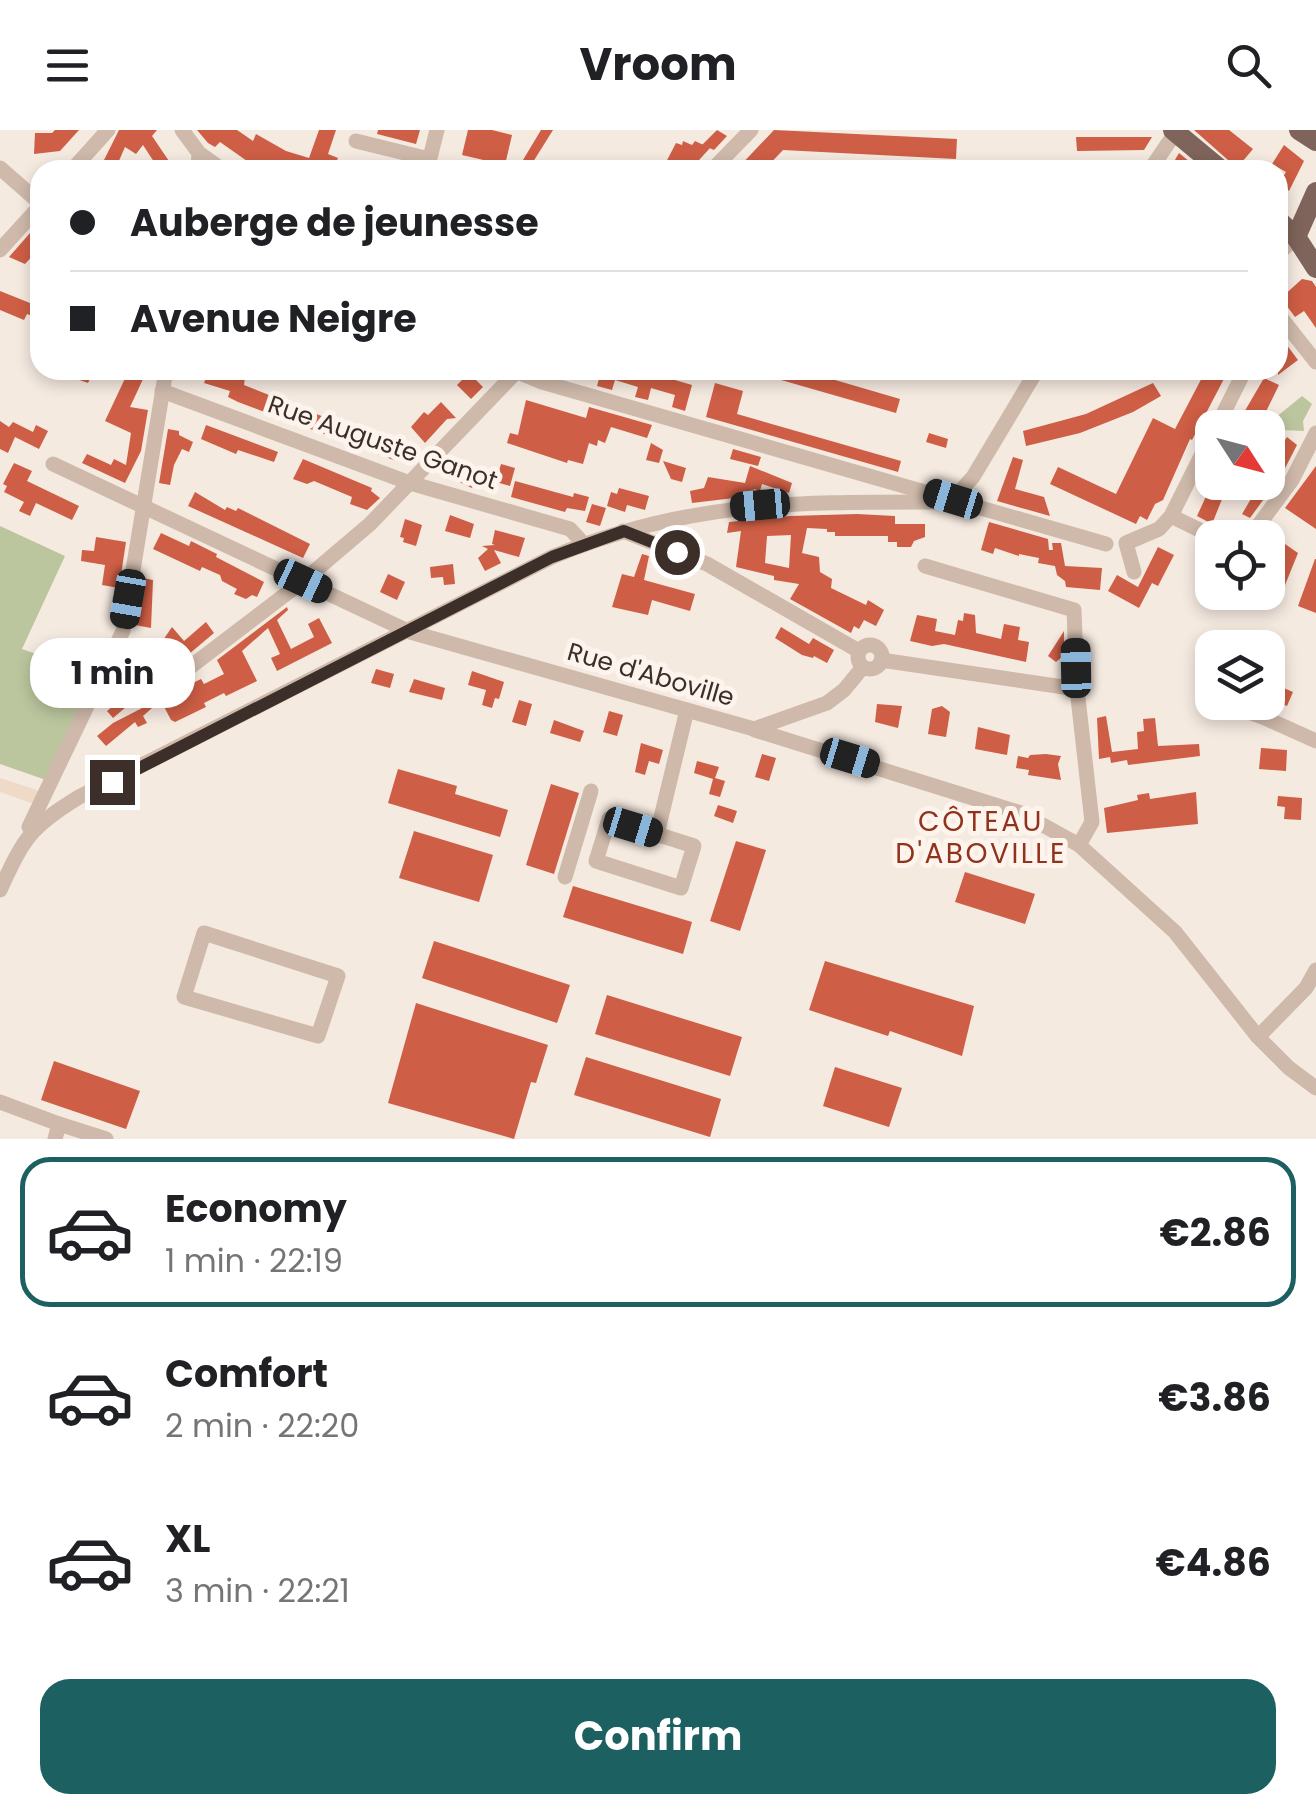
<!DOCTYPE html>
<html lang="en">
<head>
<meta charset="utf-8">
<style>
  :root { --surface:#fff; --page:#f2f2f2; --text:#202124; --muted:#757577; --line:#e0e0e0; --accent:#1c6061 }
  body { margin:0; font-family:Poppins,sans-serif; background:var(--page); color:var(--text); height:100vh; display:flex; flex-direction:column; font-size:38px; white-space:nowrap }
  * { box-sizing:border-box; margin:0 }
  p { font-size:32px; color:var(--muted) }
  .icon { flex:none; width:55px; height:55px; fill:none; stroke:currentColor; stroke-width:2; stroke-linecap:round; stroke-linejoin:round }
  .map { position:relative; height:1009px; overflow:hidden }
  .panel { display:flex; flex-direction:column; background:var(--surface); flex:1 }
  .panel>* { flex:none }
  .hud { position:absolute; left:30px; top:30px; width:1258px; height:220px; border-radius:30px; box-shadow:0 5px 15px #0003; display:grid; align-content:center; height:220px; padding:0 40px; background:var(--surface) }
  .needle { width:65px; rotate:126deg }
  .tools { position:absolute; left:1195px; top:280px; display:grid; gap:20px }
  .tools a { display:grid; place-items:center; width:90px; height:90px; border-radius:20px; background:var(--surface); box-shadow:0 5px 15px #0003; font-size:50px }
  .end { position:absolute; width:45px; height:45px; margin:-22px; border:12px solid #3c2f2a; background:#fff; box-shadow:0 0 0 5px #fff }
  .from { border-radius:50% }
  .bubble { position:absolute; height:70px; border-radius:30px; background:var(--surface); box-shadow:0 5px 15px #0003; font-size:32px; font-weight:700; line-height:70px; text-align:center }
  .car { position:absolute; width:30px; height:60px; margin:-30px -15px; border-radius:12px; box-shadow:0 0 8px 2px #0007; background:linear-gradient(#222 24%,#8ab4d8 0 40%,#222 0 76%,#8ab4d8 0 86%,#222 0) }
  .hud b { display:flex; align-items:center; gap:35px; height:95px; font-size:38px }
  .hud b+b { border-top:2px solid var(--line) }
  .hud i { width:25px; height:25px; background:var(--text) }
  ul { padding:18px 0 0; list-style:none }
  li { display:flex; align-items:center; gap:30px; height:150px; margin:0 20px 15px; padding:0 20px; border:5px solid transparent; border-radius:30px }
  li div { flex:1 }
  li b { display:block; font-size:38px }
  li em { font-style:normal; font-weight:700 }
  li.on { border-color:var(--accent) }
  li>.icon { width:90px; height:90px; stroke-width:1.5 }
  .primary-button { display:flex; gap:20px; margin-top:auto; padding:20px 40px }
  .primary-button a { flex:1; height:115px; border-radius:30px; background:var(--accent); color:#fff; font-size:40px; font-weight:700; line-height:115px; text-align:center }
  header { display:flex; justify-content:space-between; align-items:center; height:130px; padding:0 40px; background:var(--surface); font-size:45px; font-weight:700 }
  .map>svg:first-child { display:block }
  .green { fill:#bbc69e }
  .plaza { fill:#eedac6 }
  .building { fill:#ce5e45; fill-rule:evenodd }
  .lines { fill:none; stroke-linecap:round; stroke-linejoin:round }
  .minor { stroke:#ceb9aa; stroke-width:15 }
  .major { stroke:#7e645a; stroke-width:20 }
  .route { stroke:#3c2f2a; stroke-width:12 }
  .labels { text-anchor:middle; stroke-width:10; stroke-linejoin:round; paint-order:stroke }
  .street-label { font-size:25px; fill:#3c2f2a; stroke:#fcf4ed }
  .neighbourhood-label { font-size:28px; letter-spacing:2.5px; fill:#91321d; stroke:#fcf4ed }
</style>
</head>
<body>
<header><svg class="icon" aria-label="menu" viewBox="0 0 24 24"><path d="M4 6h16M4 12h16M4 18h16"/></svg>Vroom<svg class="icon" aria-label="search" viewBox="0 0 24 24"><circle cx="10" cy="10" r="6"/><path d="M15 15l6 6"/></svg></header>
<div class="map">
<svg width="1316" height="1009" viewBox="0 0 1316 1009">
  <rect width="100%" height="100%" fill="#f5eae0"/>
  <g class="green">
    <polygon points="1302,266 1312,274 1303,291 1304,301 1280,300 1275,288"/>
    <polygon points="0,396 65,426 22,519 93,544 46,650 0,634"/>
  </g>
  <polygon class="plaza" points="0,648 40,661 34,674 0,662"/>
  <g class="building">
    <polygon points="55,0 79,0 60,21 34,24 35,3 52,3"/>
    <polygon points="119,0 157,0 152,6 169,31 158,38 143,15 136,24 125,17 115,40 101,36"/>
    <polygon points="197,0 237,0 253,11 256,4 286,21 309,28 319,0 336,0 328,24 338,28 333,40 308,40 280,30 274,40 240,40 247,31 220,12 215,17 208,13"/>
    <polygon points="378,0 420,0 416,14 377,4"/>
    <polygon points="468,0 492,0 512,5 505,35 462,25"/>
    <polygon points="541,0 553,0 528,40 517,40"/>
    <polygon points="717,0 727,6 714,20 702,15"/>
    <polygon points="774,0 957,9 956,29 783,20 764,40 736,40"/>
    <polygon points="1194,0 1229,0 1253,19 1237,38"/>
    <polygon points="1076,7 1152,7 1144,20 1077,21"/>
    <polygon points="683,11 692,15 695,11 710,18 690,40 672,40 664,36 676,13 682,15"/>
    <polygon points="1284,15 1304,31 1289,61 1279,53 1286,42 1272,34"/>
    <polygon points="1179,23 1190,32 1186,40 1169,40"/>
    <polygon points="30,103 40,112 40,118 25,134 9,127"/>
    <polygon points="1302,149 1312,151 1316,157 1316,198 1304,181 1295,187 1281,168"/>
    <polygon points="0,161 40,177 40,189 27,184 24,190 0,180"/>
    <polygon points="1286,214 1298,230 1278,245 1278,220"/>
    <polygon points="52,240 94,240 88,253"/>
    <polygon points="129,240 144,247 130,277 148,280 141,321 125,353 82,333 87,324 111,335 114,329 126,335 131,303 105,291"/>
    <polygon points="209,240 246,240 244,255 404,319 399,332 238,272 228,267 230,261 204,253"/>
    <polygon points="591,240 641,240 692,255 685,281 672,277 675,265 651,258 648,270 635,267 638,257 615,250 612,260 597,256 600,245"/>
    <polygon points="757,240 801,240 900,269 896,283 757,243"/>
    <polygon points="1206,240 1227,240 1226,245 1192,310 1190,309 1163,370 1155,374 1147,390 1140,386 1136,394 1050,354 1058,337 1116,364 1153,288 1175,299"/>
    <polygon points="469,243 483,257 471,269 457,255"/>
    <polygon points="1264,248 1279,255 1258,298 1245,298 1246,295 1239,291"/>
    <polygon points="715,253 743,261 737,284 901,331 898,342 706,287"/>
    <polygon points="1153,253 1161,266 1133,282 1080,303 1026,316 1023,301 1086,284"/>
    <polygon points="526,270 586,288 589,277 652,295 647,308 611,297 605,313 598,310 597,316 589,313 583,334 568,330 567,333 507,313 510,303 518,305"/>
    <polygon points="441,272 456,288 447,289 425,313 411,297 424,282 428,285"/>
    <polygon points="0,291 9,297 13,292 33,302 36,295 48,301 39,319 15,307 8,323 0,319"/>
    <polygon points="206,295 278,322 274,332 238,320 236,324 201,309"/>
    <polygon points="168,299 179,301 179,305 193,312 189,322 182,319 174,335 170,355 159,353"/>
    <polygon points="929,303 948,309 946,318 926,312"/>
    <polygon points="1287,307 1297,315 1282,344 1250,388 1242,384 1261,352 1268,352 1272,339 1268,337"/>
    <polygon points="651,313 663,320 659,333 646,330"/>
    <polygon points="733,319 761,327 758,336 730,329"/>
    <polygon points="1013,327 1023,330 1015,359 1044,367 1050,386 997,371"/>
    <polygon points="303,329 372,358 371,361 380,368 367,380 350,374 352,367 314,351 307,354 293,349"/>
    <polygon points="663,331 686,338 682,352 671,349"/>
    <polygon points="14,333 32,341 27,351 79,376 72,390 36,373 30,386 19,381 24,372 4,362 7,356 3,354"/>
    <polygon points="460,334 474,340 472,345 477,347 472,358 453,349"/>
    <polygon points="501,334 515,338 510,356 496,352"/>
    <polygon points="750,336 792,353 789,363 762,354 760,361 754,359 751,366 692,373 690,361 704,358 708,347 745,353"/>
    <polygon points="1316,336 1316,399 1285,378"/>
    <polygon points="515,351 573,367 574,363 589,367 585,381 567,378 565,382 511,367"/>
    <polygon points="1209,352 1229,352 1212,394 1197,386 1208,362 1205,360"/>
    <polygon points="619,358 649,366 645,380 627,375 625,382 607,376 611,362 617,364"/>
    <polygon points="195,362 225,380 227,377 236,381 238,378 310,414 303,428 188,376"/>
    <polygon points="592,374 606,378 600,396 586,392"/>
    <path d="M857,384l38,2v8h30v13l-11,4 -3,6h-14v-5h-9v-6h-53v-4h-8v-3l-20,-1 -5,25 17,4 1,15 12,7 -1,9 35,17 2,-5 16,10 -8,16 -12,-6 -5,9 -5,-3 -3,7 -61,-34 9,-15 -25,-4v-4l-38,-9 5,-36 -14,2 2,-11 61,-6zM791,405l-2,33 -24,-5 2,-27z"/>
    <polygon points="450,385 474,394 470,408 445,401"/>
    <polygon points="405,389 422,395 416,416 403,412 404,408 400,407"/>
    <polygon points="989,392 1048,409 1049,420 1053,420 1052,413 1061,413 1065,436 1102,438 1100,460 1066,457 1065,451 1057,445 1055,436 1038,433 1039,428 1019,424 1019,426 995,418 993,424 981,420"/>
    <polygon points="495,400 525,408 519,427 494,420 501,433 485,441 478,428 488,419 482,416 495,415 492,414"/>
    <polygon points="1268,402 1298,423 1281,465 1268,459"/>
    <polygon points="161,403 189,416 191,411 217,424 216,427 264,452 257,467 252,465 246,469 234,464 237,459 222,451 220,445 202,437 200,441 153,419"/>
    <polygon points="96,407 126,412 119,458 102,455 105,435 81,431 82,420 94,421"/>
    <polygon points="1158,417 1174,425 1158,456 1152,453 1139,478 1108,461 1117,445 1138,457"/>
    <polygon points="642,424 649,426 644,450 695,464 690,481 652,470 648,485 612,477 622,444 634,447"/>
    <polygon points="1315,429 1316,429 1316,483 1298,476"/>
    <polygon points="453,434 455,454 444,455 443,447 431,448 430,437"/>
    <polygon points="388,444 405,452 397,470 380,462"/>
    <polygon points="143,448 153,450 151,498 135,495"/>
    <polygon points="287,477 288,480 277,490 291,519 314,507 308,494 319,488 332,513 277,541 271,528 280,524 268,498 242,521 257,551 226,566 224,563 204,573 206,577 175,592 171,590 160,569 201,549 204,554 224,544 217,530"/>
    <polygon points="964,483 975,485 976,503 1001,509 1004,494 1020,497 1018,510 1029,512 1026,532 944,514 932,516 910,511 917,485 937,489 935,501 955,505 958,490 963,491"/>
    <polygon points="206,492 214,503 113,588 107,581 119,571 117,568 125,561 127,564 142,551 140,548 174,519 161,513 172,497 184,511"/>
    <polygon points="781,497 809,514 813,508 834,520 827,533 814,526 813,528 802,525 775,508"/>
    <polygon points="1064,501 1064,525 1056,532 1048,526"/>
    <polygon points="376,539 394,544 390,558 371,553"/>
    <polygon points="472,541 504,552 499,569 495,568 492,578 482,575 486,560 468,555"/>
    <polygon points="414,549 445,558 442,570 409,562"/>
    <polygon points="1272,553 1293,562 1287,576 1268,568"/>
    <polygon points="519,570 532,574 526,596 512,592"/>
    <polygon points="150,574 152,578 143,586 147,593 138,597 135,592 106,616 97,606 113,593"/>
    <polygon points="877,574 902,576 898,598 875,592"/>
    <polygon points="942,576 950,582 946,607 928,604 932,579"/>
    <polygon points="609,581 623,585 617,606 603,602"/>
    <polygon points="1106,586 1112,622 1138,619 1137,602 1144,601 1143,589 1155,588 1158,616 1199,614 1200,626 1128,635 1127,630 1111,633 1110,627 1099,629 1097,588"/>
    <polygon points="554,590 584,601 580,612 550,603"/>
    <polygon points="978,597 1010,605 1007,625 975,619"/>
    <polygon points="641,613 663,620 659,634 649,631 645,645 635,642"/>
    <polygon points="1261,618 1287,620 1286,641 1259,639"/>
    <polygon points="762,624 776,628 769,651 755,647"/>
    <polygon points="1046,624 1061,626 1058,634 1061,650 1028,645 1029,640 1016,638 1018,626 1028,628 1030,625"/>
    <polygon points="697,631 719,637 715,648 725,651 720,667 709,664 713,649 694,643"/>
    <polygon points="398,639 457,656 455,664 508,680 500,707 388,673"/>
    <polygon points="551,654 579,663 554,744 526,735"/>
    <polygon points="1196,662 1198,694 1107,703 1104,678 1138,670 1137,665 1149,663 1150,669"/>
    <polygon points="1278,666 1302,668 1301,690 1284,689 1285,677 1277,676"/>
    <polygon points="718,675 737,681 733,693 714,686"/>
    <polygon points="414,701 493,725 479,772 399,748"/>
    <polygon points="736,711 766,720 740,801 710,791"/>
    <polygon points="965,742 1035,764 1025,794 955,772"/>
    <polygon points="573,756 692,792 683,824 563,787"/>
    <polygon points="434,811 570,855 557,893 422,848"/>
    <polygon points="825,831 974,876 962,926 890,901 888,906 809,880"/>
    <polygon points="607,865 742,907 730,946 595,904"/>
    <polygon points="416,873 548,915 536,953 531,952 514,1009 388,973"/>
    <polygon points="586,927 721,969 710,1007 574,965"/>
    <polygon points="54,931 140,961 126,999 41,970"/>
    <polygon points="835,937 902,958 889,997 823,976"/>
  </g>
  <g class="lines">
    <g class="minor">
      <polyline points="182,0 199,23 198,40"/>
      <polyline points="356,11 429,29"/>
      <polyline points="199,23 223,40"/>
      <polyline points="0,38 40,73"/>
      <polyline points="72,40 108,0"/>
      <polyline points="427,40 437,0"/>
      <polyline points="712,40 751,0"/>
      <polyline points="1150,40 1175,3"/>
      <polyline points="0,120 40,76"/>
      <polyline points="1278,124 1296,107"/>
      <polyline points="1278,184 1316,232"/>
      <polyline points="513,240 542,252 1106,414"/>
      <polyline points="162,261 410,353 570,399 584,414"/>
      <polyline points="1216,298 1245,240"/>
      <polyline points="53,334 410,502 754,599 827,573 844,560 863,537"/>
      <polyline points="953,369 973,347 1037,240"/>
      <polyline points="1171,386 1216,408"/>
      <polyline points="623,401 707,434 859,521"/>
      <polyline points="1249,408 1292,350 1316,303"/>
      <polyline points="925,436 1074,480 1077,559 1092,692 1079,715"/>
      <polyline points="1134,442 1126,413 1159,399 1171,386 1212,304"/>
      <circle cx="870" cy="527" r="12"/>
      <polyline points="881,530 1077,559"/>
      <polyline points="164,557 303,451 370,394 518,240"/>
      <polyline points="1221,572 1265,588 1316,611"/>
      <polyline points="755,600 1021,683 1079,715 1175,802 1258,907 1289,938 1316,958"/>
      <polygon points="609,689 694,716 681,758 596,731"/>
      <polyline points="29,697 123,501 166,240"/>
      <polyline points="657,704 687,580"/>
      <polyline points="565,747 591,661"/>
      <path d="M0,760c24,-52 30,-63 79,-93l473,-240c135,-56 244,-55 386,-55l15,-3"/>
      <polygon points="204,803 338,846 318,906 184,867"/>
      <polyline points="1258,907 1306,858 1316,840"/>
      <polyline points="0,972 59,994 55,1009"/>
      <polyline points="59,994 106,1009"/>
    </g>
    <g class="major">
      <polyline points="1173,0 1221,40"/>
      <polyline points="1299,0 1316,11"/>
      <polyline points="1278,90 1296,107 1316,138"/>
      <polyline points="1296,107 1316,62"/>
    </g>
  </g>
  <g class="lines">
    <polyline class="route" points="112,652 552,427 624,401 677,422"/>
  </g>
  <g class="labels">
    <g class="street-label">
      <text transform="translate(383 312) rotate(19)" y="9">Rue Auguste Ganot</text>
      <text transform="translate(651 544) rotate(16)" y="9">Rue d'Aboville</text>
    </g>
    <g class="neighbourhood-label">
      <text x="981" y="701">CÔTEAU<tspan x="981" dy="32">D'ABOVILLE</tspan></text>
    </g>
  </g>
</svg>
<div class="tools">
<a><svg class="needle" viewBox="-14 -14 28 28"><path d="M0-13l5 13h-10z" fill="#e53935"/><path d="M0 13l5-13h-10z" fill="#757577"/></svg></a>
<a><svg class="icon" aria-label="locate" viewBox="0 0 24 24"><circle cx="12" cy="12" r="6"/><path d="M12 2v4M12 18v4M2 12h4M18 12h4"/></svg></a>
<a><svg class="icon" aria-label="layers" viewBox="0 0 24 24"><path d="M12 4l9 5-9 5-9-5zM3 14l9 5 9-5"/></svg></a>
</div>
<i class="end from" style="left:677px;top:422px"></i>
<i class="end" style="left:112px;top:652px"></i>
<div class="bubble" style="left:30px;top:508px;width:165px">1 min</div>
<i class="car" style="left:953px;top:369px;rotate:287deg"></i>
<i class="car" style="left:760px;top:375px;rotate:265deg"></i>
<i class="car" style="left:303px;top:451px;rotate:115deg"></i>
<i class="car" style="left:128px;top:469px;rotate:190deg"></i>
<i class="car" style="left:1076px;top:538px;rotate:359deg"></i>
<i class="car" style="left:850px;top:628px;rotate:107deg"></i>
<i class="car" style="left:633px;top:697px;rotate:107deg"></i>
<div class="hud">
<b><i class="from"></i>Auberge de jeunesse</b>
<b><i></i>Avenue Neigre</b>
</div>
</div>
<section class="panel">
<ul>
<li class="on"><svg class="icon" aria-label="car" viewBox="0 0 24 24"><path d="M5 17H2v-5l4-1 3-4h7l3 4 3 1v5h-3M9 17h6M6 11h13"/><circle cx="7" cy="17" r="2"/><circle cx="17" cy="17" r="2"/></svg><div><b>Economy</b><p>1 min · 22:19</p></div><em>€2.86</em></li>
<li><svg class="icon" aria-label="car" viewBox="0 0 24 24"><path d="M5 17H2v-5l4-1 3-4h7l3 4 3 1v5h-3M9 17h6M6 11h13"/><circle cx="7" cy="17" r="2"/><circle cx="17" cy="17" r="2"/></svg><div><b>Comfort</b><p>2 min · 22:20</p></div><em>€3.86</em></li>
<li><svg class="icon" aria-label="car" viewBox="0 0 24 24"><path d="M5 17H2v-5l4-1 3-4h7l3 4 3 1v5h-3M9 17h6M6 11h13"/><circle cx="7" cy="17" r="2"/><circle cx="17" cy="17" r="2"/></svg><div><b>XL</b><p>3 min · 22:21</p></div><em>€4.86</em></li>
</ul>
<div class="primary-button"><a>Confirm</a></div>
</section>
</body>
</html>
